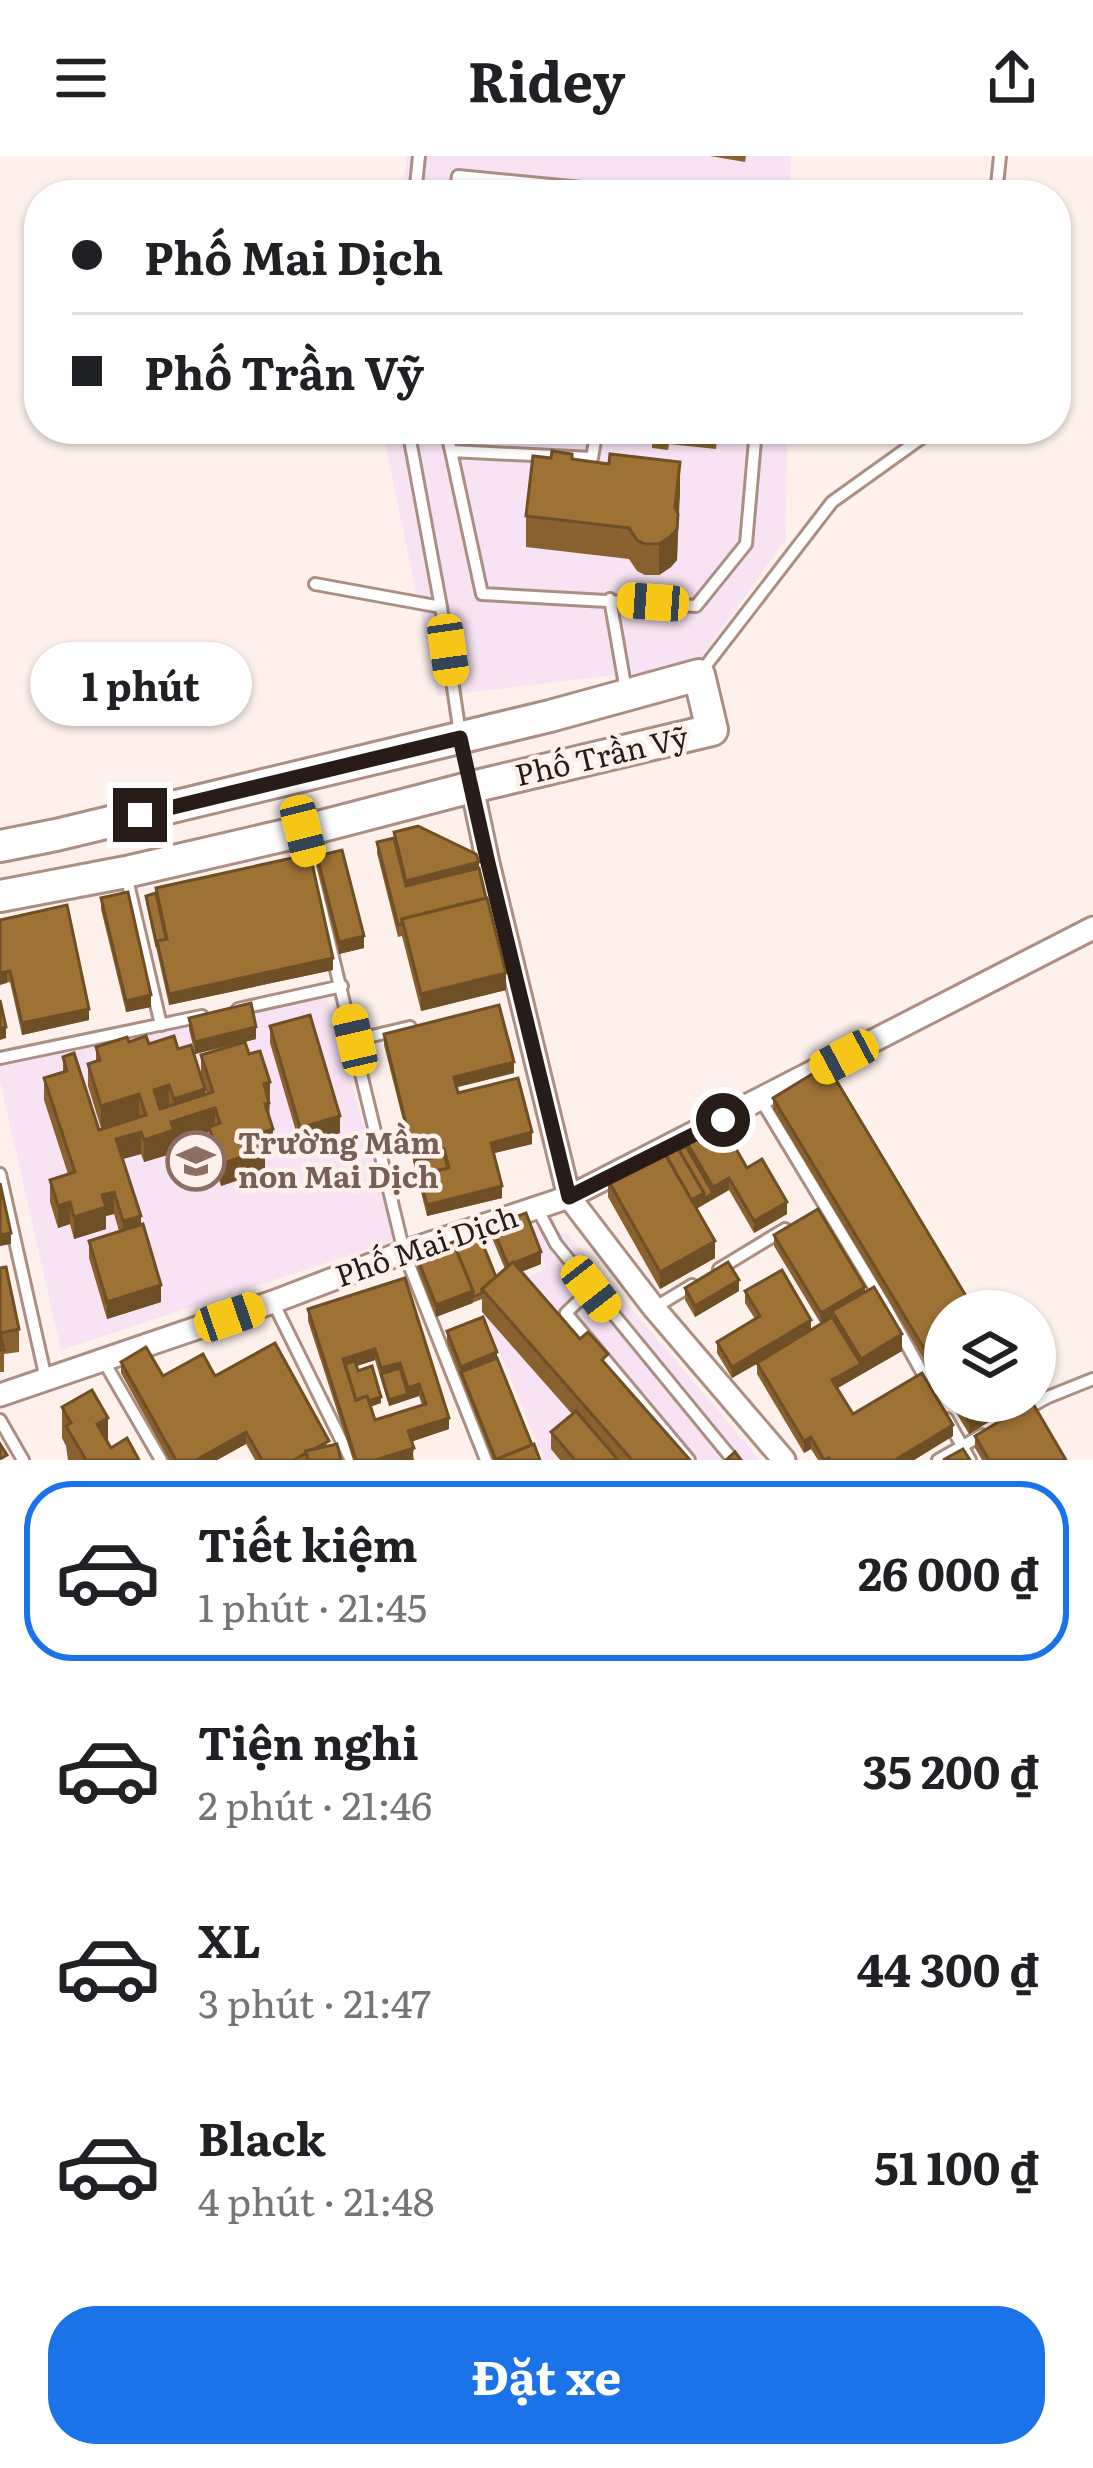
<!DOCTYPE html>
<html lang="vi">
<head>
<meta charset="utf-8">
<style>
  :root { --surface:#fff; --page:#f2f2f2; --text:#202124; --muted:#757577; --line:#e0e0e0; --accent:#1a73e8 }
  body { margin:0; font-family:Literata,serif; background:var(--page); color:var(--text); height:100vh; display:flex; flex-direction:column; font-size:45px; white-space:nowrap }
  * { box-sizing:border-box; margin:0 }
  p { font-size:39px; color:var(--muted) }
  .icon { flex:none; width:66px; height:66px; fill:none; stroke:currentColor; stroke-width:2; stroke-linecap:round; stroke-linejoin:round }
  .map { position:relative; height:1304px; overflow:hidden }
  .details { display:flex; flex-direction:column; background:var(--surface); flex:1 }
  .details>* { flex:none }
  .guide { position:absolute; left:24px; top:24px; width:1047px; height:264px; border-radius:48px; box-shadow:0 3px 9px #0004; display:grid; align-content:center; height:264px; padding:0 48px; background:var(--surface) }
  .controls { position:absolute; left:924px; top:1134px; display:grid; gap:24px }
  .controls a { display:grid; place-items:center; width:132px; height:132px; border-radius:50%; background:var(--surface); box-shadow:0 3px 9px #0004; font-size:60px }
  .end { position:absolute; width:54px; height:54px; margin:-27px; border:15px solid #271c17; background:#fff; box-shadow:0 0 0 6px #fff }
  .from { border-radius:50% }
  .bubble { position:absolute; height:84px; border-radius:42px; background:var(--surface); box-shadow:0 3px 9px #0004; font-size:39px; font-weight:700; line-height:84px; text-align:center }
  .car { position:absolute; width:36px; height:72px; margin:-36px -18px; border-radius:15px; box-shadow:0 0 9px 3px #0007; background:linear-gradient(#f5c518 24%,#345 0 40%,#f5c518 0 76%,#345 0 86%,#f5c518 0) }
  .guide b { display:flex; align-items:center; gap:42px; height:114px; font-size:45px }
  .guide b+b { border-top:3px solid var(--line) }
  .guide i { width:30px; height:30px; background:var(--text) }
  ul { padding:21px 0 0; list-style:none }
  li { display:flex; align-items:center; gap:36px; height:180px; margin:0 24px 18px; padding:0 24px; border:6px solid transparent; border-radius:48px }
  li div { flex:1 }
  li b { display:block; font-size:45px }
  li em { font-style:normal; font-weight:700 }
  li.on { border-color:var(--accent) }
  li>.icon { width:108px; height:108px; stroke-width:1.5 }
  .action { display:flex; gap:24px; margin-top:auto; padding:24px 48px }
  .action a { flex:1; height:138px; border-radius:48px; background:var(--accent); color:#fff; font-size:48px; font-weight:700; line-height:138px; text-align:center }
  header { display:flex; justify-content:space-between; align-items:center; height:156px; padding:0 48px; background:var(--surface); font-size:54px; font-weight:700 }
  .map>svg:first-child { display:block }
  .education { fill:#f7e3f3 }
  .lines { fill:none; stroke-linecap:round; stroke-linejoin:round }
  .service-casing { stroke:#ac8e82; stroke-width:16 }
  .minor-casing { stroke:#ac8e82; stroke-width:27 }
  .secondary-casing { stroke:#ac8e82; stroke-width:36 }
  .service { stroke:#fff; stroke-width:10 }
  .minor { stroke:#fff; stroke-width:21 }
  .secondary { stroke:#fff; stroke-width:30 }
  .wall { fill:#88612e; fill-rule:evenodd }
  .shaded-wall { fill:#6f4f25 }
  .building { fill:#9e7135; stroke:#6f4f25; stroke-width:3; fill-rule:evenodd }
  .route { stroke:#271c17; stroke-width:15 }
  .labels { text-anchor:middle; stroke-width:9; stroke-linejoin:round; paint-order:stroke }
  .street-label { font-size:30px; fill:#271c17; stroke:#fef1eb }
  .education-label { font-size:30px; font-weight:bold; fill:#785e54; stroke:#fef1eb; text-anchor:start }
</style>
</head>
<body>
<header><svg class="icon" aria-label="menu" viewBox="0 0 24 24"><path d="M4 6h16M4 12h16M4 18h16"/></svg>Ridey<svg class="icon" aria-label="share" viewBox="0 0 24 24"><path d="M12 15V3M7 8l5-5 5 5M5 13v7h14v-7"/></svg></header>
<div class="map">
<svg width="1093" height="1304" viewBox="0 0 1093 1304">
  <rect width="100%" height="100%" fill="#fef1eb"/>
  <g class="education">
    <polygon points="407,0 791,0 790,39 403,39"/>
    <polygon points="382,273 787,273 786,383 695,510 438,540"/>
    <polygon points="325,834 396,1084 61,1194 0,925 0,906"/>
    <polygon points="529,1070 568,1078 760,1304 544,1304 481,1151 515,1127 546,1112"/>
  </g>
  <g class="lines">
    <defs>
      <g id="service">
        <polyline points="415,39 419,0"/>
        <polyline points="455,39 458,20 653,39"/>
        <polyline points="996,39 1000,0"/>
        <polyline points="408,273 441,451 460,578"/>
        <polyline points="446,273 451,295"/>
        <polyline points="597,273 592,302 451,295 482,438 696,450 746,388 756,273"/>
        <polyline points="315,428 441,451"/>
        <polyline points="610,443 626,535"/>
        <polyline points="701,516 832,346 934,273"/>
        <polyline points="304,681 404,1096 486,1304"/>
        <polyline points="126,719 161,869"/>
        <polyline points="238,853 342,830"/>
        <polyline points="355,884 410,871"/>
        <polyline points="0,902 202,860"/>
        <polyline points="761,944 883,1146 933,1236"/>
        <polyline points="0,1018 46,1223"/>
        <polyline points="537,1052 556,1088 733,1304"/>
        <polyline points="719,1113 785,1073"/>
        <polyline points="591,1133 566,1157 689,1304"/>
        <polyline points="273,1146 351,1304"/>
        <polyline points="654,1152 692,1129"/>
        <polyline points="103,1204 161,1304"/>
        <polyline points="1024,1254 1048,1241 1093,1223"/>
        <polyline points="947,1263 970,1304"/>
        <polyline points="0,1264 23,1304"/>
        <polyline points="938,1304 982,1279"/>
      </g>
      <g id="minor">
        <polyline points="472,631 488,707 569,1041 654,1152 784,1304"/>
        <polyline points="0,1239 273,1146 404,1096 569,1041 1093,772"/>
      </g>
      <polyline id="secondary" points="0,690 56,679 550,560 699,519 712,574 472,631 303,675 126,716 0,740"/>
    </defs>
    <use href="#service" class="service-casing"/>
    <use href="#minor" class="minor-casing"/>
    <use href="#secondary" class="secondary-casing"/>
    <use href="#service" class="service"/>
    <use href="#minor" class="minor"/>
    <use href="#secondary" class="secondary"/>
  </g>
  <g class="wall">
    <polygon points="710,0 746,0 745,6"/>
    <polygon points="460,273 530,273 529,282 460,275"/>
    <polygon points="652,273 718,273 716,293 669,288 668,294 652,292"/>
    <polygon points="572,303 680,337 677,404 671,411 659,419 645,419 637,415 629,403 526,391 526,360"/>
    <polygon points="394,676 479,712 506,834 421,855 402,780 398,781 377,697 377,686 394,682"/>
    <polygon points="317,700 364,792 339,798 317,712"/>
    <polygon points="156,732 333,814 169,849 146,746 146,740 156,738"/>
    <polygon points="101,742 151,851 126,856 101,753"/>
    <polygon points="0,764 89,864 22,879 10,826 0,828"/>
    <polygon points="189,862 256,883 245,886 249,898 270,926 269,962 273,995 265,998 265,1015 221,1030 209,993 209,976 174,987 174,997 144,1006 141,998 122,1003 161,1146 107,1163 89,1102 89,1085 119,1075 114,1058 106,1060 106,1073 74,1083 70,1068 58,1072 50,1046 50,1024 68,1018 44,944 44,922 63,916 63,901 99,974 139,961 101,972 88,930 88,908 96,906 96,891 129,886 178,893 205,938 206,938 201,921 201,899 242,886 195,898 189,873"/>
    <polygon points="270,870 340,977 300,989 270,887"/>
    <polygon points="384,878 514,917 457,931 458,937 532,988 494,997 502,1042 427,1060 384,889"/>
    <polygon points="773,942 945,1155 945,1238 773,953"/>
    <polygon points="686,985 747,1012 787,1058 754,1077 729,1034 696,1053 715,1102 660,1133 608,1041 608,1024 665,997 679,994 686,990"/>
    <polygon points="492,1070 541,1108 521,1116 690,1304 560,1304 551,1293 551,1276 572,1258 482,1156 482,1143 436,1161 417,1112 417,1101 455,1091 496,1121 505,1113 492,1082"/>
    <polygon points="774,1079 865,1136 902,1195 838,1232 853,1258 953,1280 914,1304 818,1304 811,1293 804,1297 757,1218 757,1208 732,1222 717,1197 717,1186 755,1163 745,1147 745,1135 811,1174 821,1168 774,1090"/>
    <polygon points="0,1112 19,1173 19,1196 4,1198 4,1216 0,1216"/>
    <path d="M405,1122l44,151 -38,12 3,19h-61l-45,-139v-12zM375,1204l14,46 30,-10 3,9 -47,15 -5,-13 11,-4 -24,-37z"/>
    <polygon points="685,1132 739,1135 695,1161 685,1144"/>
    <polygon points="447,1175 497,1202 532,1289 540,1304 493,1304 447,1187"/>
    <polygon points="121,1206 163,1220 215,1220 329,1290 341,1304 255,1304 246,1288 217,1304 169,1304 121,1217"/>
    <polygon points="949,1245 1023,1245 969,1278"/>
    <polygon points="62,1251 108,1286 111,1292 139,1304 68,1304 66,1290 62,1282"/>
    <polygon points="975,1280 1066,1304 982,1304 975,1292"/>
  </g>
  <g class="shaded-wall">
    <polygon points="680,306 680,337 676,374 678,358 677,404 671,411 659,419 659,388 675,351"/>
    <polygon points="479,706 479,723 406,742 406,725"/>
    <polygon points="364,780 364,792 339,798 339,786"/>
    <polygon points="333,802 333,814 169,849 169,838"/>
    <polygon points="7,815 7,827 0,829 0,817"/>
    <polygon points="506,817 506,834 421,855 421,838"/>
    <polygon points="151,839 151,851 126,856 126,845"/>
    <polygon points="89,853 89,864 22,879 22,867"/>
    <polygon points="6,871 6,882 0,884 0,872"/>
    <polygon points="256,871 256,883 195,898 195,886"/>
    <polygon points="514,906 514,917 454,932 454,921"/>
    <polygon points="270,926 269,969 265,970 264,928"/>
    <polygon points="169,929 169,951 154,956 154,934"/>
    <polygon points="205,933 205,955 174,965 174,943"/>
    <polygon points="139,938 139,960 101,972 101,950"/>
    <polygon points="215,952 215,974 209,971 209,976 174,987 174,997 144,1006 144,984 171,966"/>
    <polygon points="340,960 340,977 300,989 300,972"/>
    <polygon points="273,973 273,995 265,998 265,1015 221,1030 221,1008 260,977"/>
    <polygon points="141,976 141,998 116,1005 116,983"/>
    <polygon points="532,976 532,988 491,998 491,987"/>
    <polygon points="444,993 444,1004 415,1006 414,1011 414,1000"/>
    <polygon points="729,1022 729,1034 689,1057 689,1045 704,1037 713,1037 713,1031"/>
    <polygon points="502,1030 502,1042 427,1060 427,1049"/>
    <polygon points="114,1036 114,1058 106,1060 106,1073 74,1083 74,1061 102,1039"/>
    <polygon points="70,1046 70,1068 58,1072 58,1050"/>
    <polygon points="787,1046 787,1058 754,1077 754,1065"/>
    <polygon points="141,1060 141,1082 123,1087 123,1065"/>
    <polygon points="11,1077 11,1088 0,1090 0,1079"/>
    <polygon points="715,1085 715,1102 660,1133 660,1116"/>
    <polygon points="541,1096 541,1108 508,1121 508,1109"/>
    <polygon points="739,1124 739,1135 695,1161 695,1150"/>
    <polygon points="161,1129 161,1146 107,1163 107,1146"/>
    <polygon points="865,1131 865,1143 832,1155 832,1162 821,1169 821,1157"/>
    <polygon points="473,1135 473,1147 436,1161 436,1149"/>
    <polygon points="811,1164 811,1175 732,1222 732,1211"/>
    <polygon points="902,1178 902,1195 832,1235 832,1224 861,1208 861,1203"/>
    <polygon points="375,1193 375,1204 345,1214 343,1203"/>
    <polygon points="497,1196 497,1208 461,1216 461,1211"/>
    <polygon points="400,1207 400,1218 381,1219 381,1212"/>
    <polygon points="419,1228 419,1240 389,1250 389,1244 408,1238 408,1232"/>
    <polygon points="381,1241 381,1247 356,1255 356,1249"/>
    <polygon points="1004,1245 1023,1245 969,1278 969,1266"/>
    <polygon points="108,1262 108,1293 97,1268"/>
    <polygon points="449,1262 449,1273 408,1287 408,1275"/>
    <polygon points="953,1269 953,1280 914,1304 895,1304"/>
    <polygon points="246,1276 246,1288 217,1304 196,1304"/>
    <polygon points="811,1281 811,1293 804,1297 804,1285"/>
    <polygon points="414,1292 412,1304 376,1304"/>
  </g>
  <g class="building">
    <polygon points="552,295 572,298 572,303 609,308 610,298 680,306 675,351 678,358 677,373 671,380 659,388 645,388 637,384 629,372 526,360 533,300 551,302"/>
    <polygon points="418,670 476,698 479,706 406,725 394,676"/>
    <polygon points="394,682 406,730 479,712 486,742 402,763 402,768 398,769 377,686"/>
    <polygon points="342,694 364,780 339,786 317,700"/>
    <polygon points="310,698 333,802 169,838 157,785 167,783 156,732"/>
    <polygon points="128,736 151,839 126,845 101,742"/>
    <polygon points="156,737 166,783 157,785 157,791 146,740"/>
    <polygon points="487,742 506,817 421,838 402,763"/>
    <polygon points="67,749 89,853 22,867 10,815 0,817 0,764"/>
    <polygon points="0,844 6,871 0,872"/>
    <polygon points="251,847 256,871 195,886 189,862"/>
    <polygon points="499,849 514,906 454,921 458,937 518,922 532,976 491,987 502,1030 427,1049 419,1019 449,1012 444,993 414,1000 384,878"/>
    <polygon points="310,859 340,960 300,972 270,870"/>
    <polygon points="146,880 149,888 174,880 178,893 191,889 205,933 174,943 169,929 154,934 160,953 213,936 201,899 245,886 249,898 260,895 270,926 264,928 269,947 265,948 273,973 260,977 265,993 221,1008 209,971 220,967 215,952 171,966 174,974 144,984 141,976 116,983 141,1060 123,1065 114,1036 102,1039 106,1051 74,1061 70,1046 58,1050 50,1024 75,1016 44,922 67,915 63,901 74,897 99,974 146,959 139,938 101,950 88,908 100,904 96,891 127,881 129,886"/>
    <polygon points="827,909 975,1155 945,1155 945,1227 773,942"/>
    <polygon points="720,965 747,1012 762,1003 787,1046 754,1065 729,1022 713,1031 686,985"/>
    <polygon points="677,990 704,1037 691,1044 665,997"/>
    <polygon points="686,990 713,1037 704,1043 704,1037 679,994"/>
    <polygon points="662,993 715,1085 660,1116 608,1024"/>
    <polygon points="444,999 448,1012 419,1019 419,1024 415,1006"/>
    <polygon points="0,1027 11,1077 0,1079"/>
    <polygon points="818,1053 865,1131 821,1157 774,1079"/>
    <polygon points="526,1057 541,1096 508,1109 492,1070"/>
    <polygon points="143,1068 161,1129 107,1146 89,1085"/>
    <polygon points="480,1081 496,1121 482,1133 482,1137 473,1141 473,1135 455,1091"/>
    <polygon points="453,1086 473,1135 436,1149 417,1101"/>
    <polygon points="513,1106 580,1183 588,1176 608,1198 602,1204 690,1304 632,1304 482,1133"/>
    <polygon points="728,1106 739,1124 695,1150 685,1132"/>
    <polygon points="6,1111 19,1173 0,1177 4,1194 0,1194 0,1112"/>
    <polygon points="782,1114 811,1164 732,1211 717,1186 760,1160 745,1135"/>
    <path d="M405,1122l44,140 -41,13 6,17 -38,12h-20l-48,-151zM375,1193l6,19 19,-5 8,25 11,-4 7,20 -51,16 -8,-24 -11,4 -13,-41z"/>
    <polygon points="874,1131 902,1178 861,1203 832,1155"/>
    <polygon points="483,1161 497,1196 461,1211 447,1175"/>
    <polygon points="832,1161 861,1208 832,1224 853,1258 922,1217 953,1269 895,1304 830,1304 829,1302 824,1304 811,1281 804,1285 757,1207"/>
    <polygon points="275,1187 329,1285 314,1293 306,1295 306,1297 294,1304 262,1304 246,1276 196,1304 176,1304 121,1206 146,1191 163,1220 203,1198 215,1220"/>
    <polygon points="497,1202 532,1289 496,1304 461,1216"/>
    <polygon points="355,1205 358,1215 372,1210 381,1241 369,1245 367,1240 356,1244 345,1208"/>
    <polygon points="400,1212 408,1238 389,1244 381,1218"/>
    <polygon points="92,1234 108,1262 97,1268 111,1292 127,1282 139,1304 86,1304 66,1270 71,1267 62,1251"/>
    <polygon points="956,1245 1004,1245 969,1266"/>
    <polygon points="1032,1246 1066,1304 989,1304 975,1280"/>
    <polygon points="576,1255 618,1304 575,1304 551,1276"/>
    <polygon points="0,1288 7,1299 0,1303"/>
    <polygon points="337,1288 341,1304 308,1304 306,1295"/>
    <polygon points="534,1288 540,1304 498,1304 497,1303"/>
    <polygon points="963,1293 970,1304 943,1304"/>
    <polygon points="735,1296 741,1304 726,1304"/>
  </g>
  <g class="lines">
    <polyline class="route" points="140,659 460,582 488,707 569,1041 723,964"/>
  </g>
  <defs>
    <symbol id="school-ring" viewBox="-11 -11 22 22"><circle r="9.5" fill="#fef1eb" stroke="#8d6e63" stroke-width="1.5"/><path d="M0-5L7-2L0 1L-7-2ZM-4 1L0 2.5L4 1V4Q0 6-4 4Z" fill="#8d6e63"/></symbol>
  </defs>
  <g fill-rule="evenodd">
    <use href="#school-ring" x="163" y="972" width="66" height="66"/>
  </g>
  <g class="labels">
    <g class="street-label">
      <text transform="translate(602 601) rotate(-13)" y="10">Phố Trần Vỹ</text>
      <text transform="translate(427 1091) rotate(-19)" y="10">Phố Mai Dịch</text>
    </g>
    <g class="education-label">
      <text x="238" y="998">Trường Mầm<tspan x="238" dy="34">non Mai Dịch</tspan></text>
    </g>
  </g>
</svg>
<div class="controls">
<a><svg class="icon" aria-label="layers" viewBox="0 0 24 24"><path d="M12 4l9 5-9 5-9-5zM3 14l9 5 9-5"/></svg></a>
</div>
<i class="end from" style="left:723px;top:964px"></i>
<i class="end" style="left:140px;top:659px"></i>
<div class="bubble" style="left:30px;top:486px;width:222px">1 phút</div>
<i class="car" style="left:653px;top:446px;rotate:274deg"></i>
<i class="car" style="left:448px;top:494px;rotate:172deg"></i>
<i class="car" style="left:303px;top:675px;rotate:166deg"></i>
<i class="car" style="left:355px;top:884px;rotate:347deg"></i>
<i class="car" style="left:844px;top:901px;rotate:242deg"></i>
<i class="car" style="left:591px;top:1133px;rotate:142deg"></i>
<i class="car" style="left:230px;top:1161px;rotate:71deg"></i>
<div class="guide">
<b><i class="from"></i>Phố Mai Dịch</b>
<b><i></i>Phố Trần Vỹ</b>
</div>
</div>
<section class="details">
<ul>
<li class="on"><svg class="icon" aria-label="car" viewBox="0 0 24 24"><path d="M5 17H2v-5l4-1 3-4h7l3 4 3 1v5h-3M9 17h6M6 11h13"/><circle cx="7" cy="17" r="2"/><circle cx="17" cy="17" r="2"/></svg><div><b>Tiết kiệm</b><p>1 phút · 21:45</p></div><em>26 000 ₫</em></li>
<li><svg class="icon" aria-label="car" viewBox="0 0 24 24"><path d="M5 17H2v-5l4-1 3-4h7l3 4 3 1v5h-3M9 17h6M6 11h13"/><circle cx="7" cy="17" r="2"/><circle cx="17" cy="17" r="2"/></svg><div><b>Tiện nghi</b><p>2 phút · 21:46</p></div><em>35 200 ₫</em></li>
<li><svg class="icon" aria-label="car" viewBox="0 0 24 24"><path d="M5 17H2v-5l4-1 3-4h7l3 4 3 1v5h-3M9 17h6M6 11h13"/><circle cx="7" cy="17" r="2"/><circle cx="17" cy="17" r="2"/></svg><div><b>XL</b><p>3 phút · 21:47</p></div><em>44 300 ₫</em></li>
<li><svg class="icon" aria-label="car" viewBox="0 0 24 24"><path d="M5 17H2v-5l4-1 3-4h7l3 4 3 1v5h-3M9 17h6M6 11h13"/><circle cx="7" cy="17" r="2"/><circle cx="17" cy="17" r="2"/></svg><div><b>Black</b><p>4 phút · 21:48</p></div><em>51 100 ₫</em></li>
</ul>
<div class="action"><a>Đặt xe</a></div>
</section>
</body>
</html>
